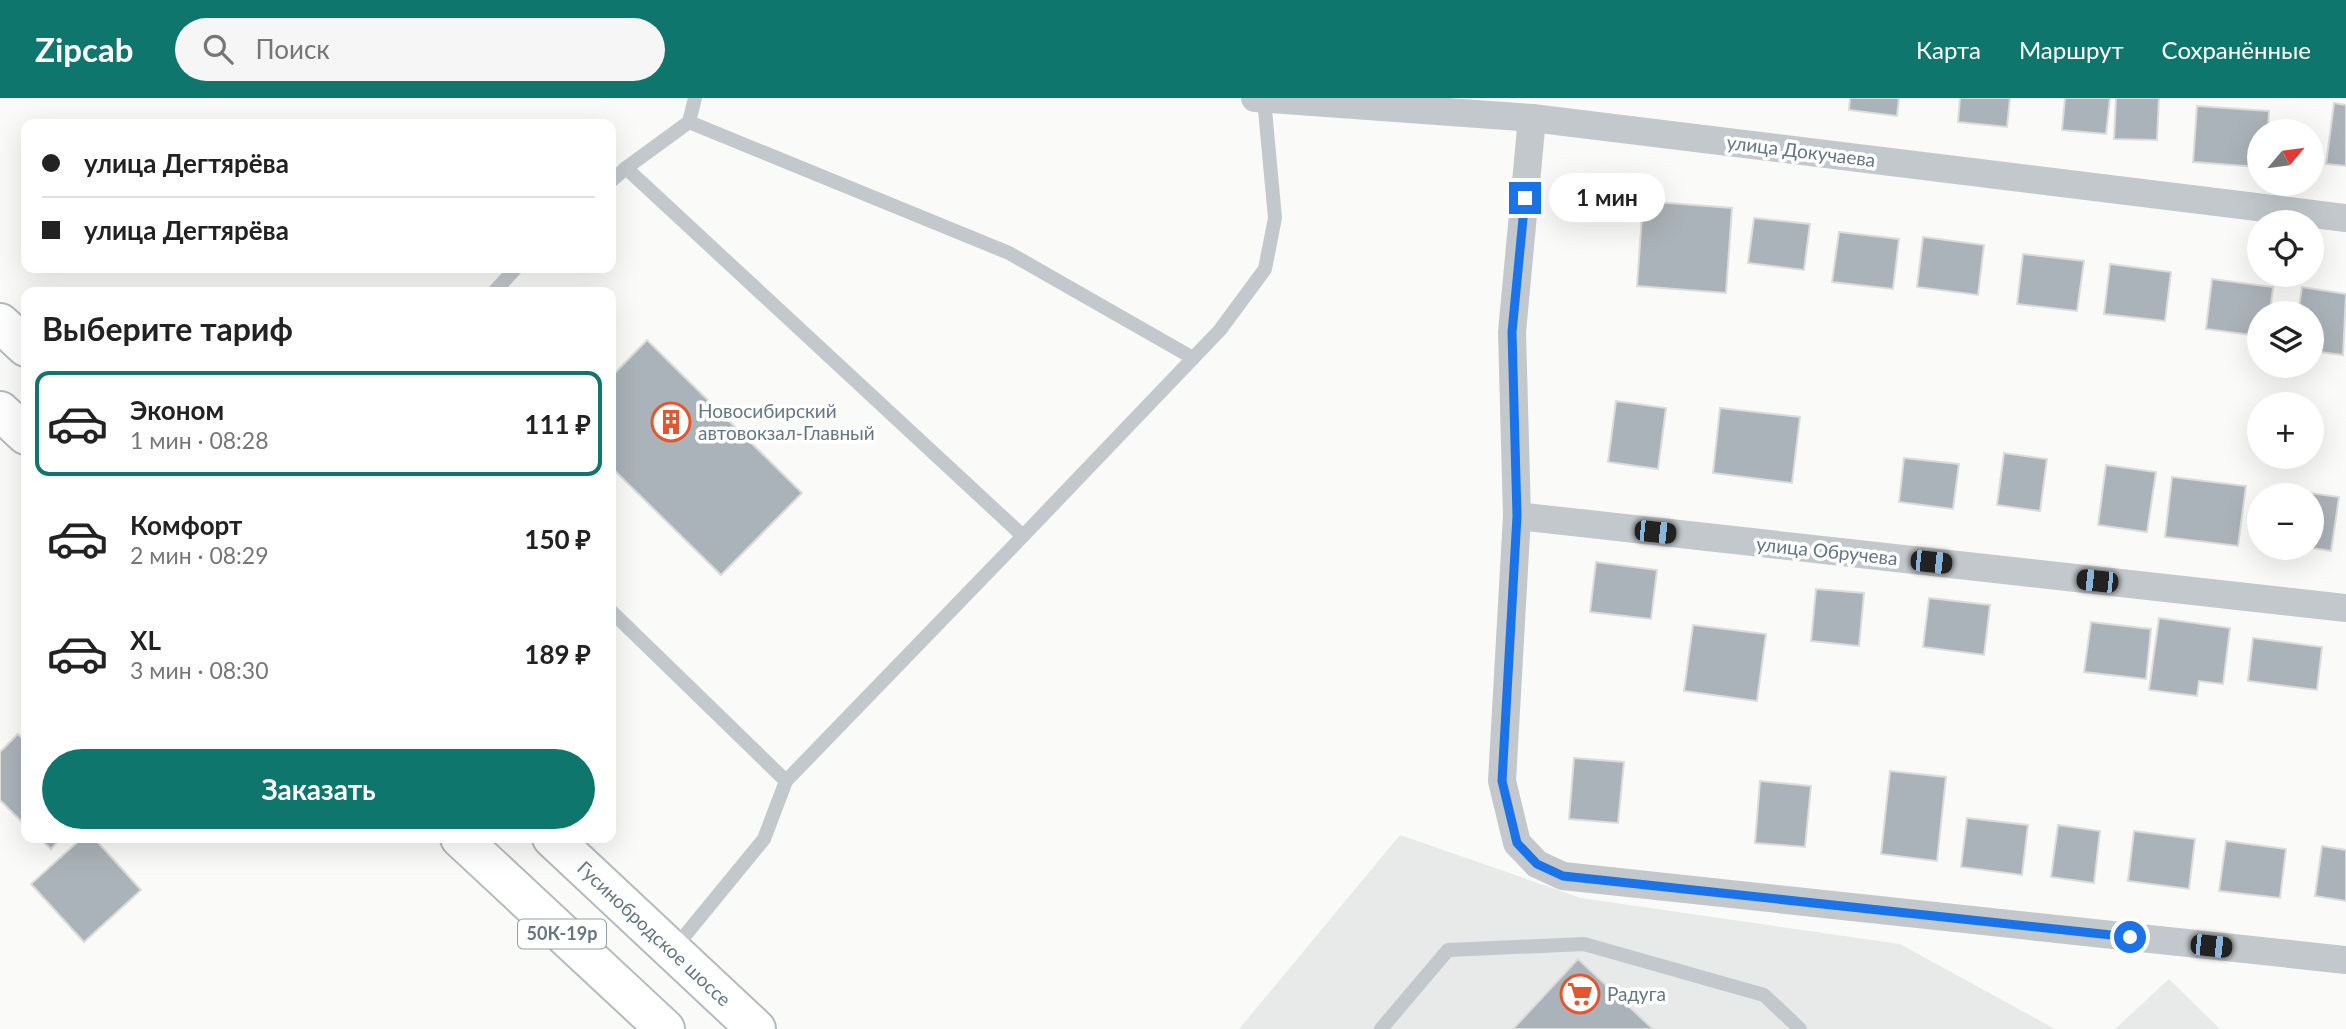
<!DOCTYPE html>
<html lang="ru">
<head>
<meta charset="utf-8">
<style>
  :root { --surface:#fff; --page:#f6f6f6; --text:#222; --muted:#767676; --line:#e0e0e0; --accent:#0f766e }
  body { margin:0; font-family:Lato,sans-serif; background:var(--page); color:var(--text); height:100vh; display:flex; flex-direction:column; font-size:26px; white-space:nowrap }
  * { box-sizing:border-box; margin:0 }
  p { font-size:23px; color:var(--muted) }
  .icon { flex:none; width:38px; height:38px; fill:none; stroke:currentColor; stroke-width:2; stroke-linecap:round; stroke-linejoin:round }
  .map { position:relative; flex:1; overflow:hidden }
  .side { position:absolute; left:21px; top:189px; width:595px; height:556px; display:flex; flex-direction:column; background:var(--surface); border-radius:14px; box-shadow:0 7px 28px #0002 }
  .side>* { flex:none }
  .banner { position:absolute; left:21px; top:21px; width:595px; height:154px; border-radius:14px; box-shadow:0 7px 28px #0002; display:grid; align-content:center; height:154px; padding:0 21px; background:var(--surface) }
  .needle { width:46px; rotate:61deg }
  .buttons { position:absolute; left:2247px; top:21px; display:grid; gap:14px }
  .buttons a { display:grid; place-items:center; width:77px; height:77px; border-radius:50%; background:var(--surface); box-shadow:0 7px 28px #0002; font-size:35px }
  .end { position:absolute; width:32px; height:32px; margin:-16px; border:9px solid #1a73e8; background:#fff; box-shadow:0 0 0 4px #fff }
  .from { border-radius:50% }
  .bubble { position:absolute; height:49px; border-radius:24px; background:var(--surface); box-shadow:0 7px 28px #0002; font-size:23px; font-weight:700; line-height:49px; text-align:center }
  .car { position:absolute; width:21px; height:42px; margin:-21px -10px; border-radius:9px; box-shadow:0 0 5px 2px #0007; background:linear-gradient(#222 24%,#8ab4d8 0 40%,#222 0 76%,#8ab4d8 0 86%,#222 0) }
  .banner b { display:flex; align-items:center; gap:24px; height:66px; font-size:26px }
  .banner b+b { border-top:2px solid var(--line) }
  .banner i { width:18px; height:18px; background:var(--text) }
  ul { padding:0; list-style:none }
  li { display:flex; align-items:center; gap:21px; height:105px; margin:0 14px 10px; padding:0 7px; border:4px solid transparent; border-radius:14px }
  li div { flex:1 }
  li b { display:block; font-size:26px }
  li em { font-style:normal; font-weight:700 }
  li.selected { border-color:var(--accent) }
  li>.icon { width:63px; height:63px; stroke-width:1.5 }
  h2 { padding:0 21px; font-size:32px; line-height:84px }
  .action { display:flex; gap:14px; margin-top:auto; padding:14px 21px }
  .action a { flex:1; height:80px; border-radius:42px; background:var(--accent); color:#fff; font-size:28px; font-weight:700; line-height:80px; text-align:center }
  header { display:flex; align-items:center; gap:42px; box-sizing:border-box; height:98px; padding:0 35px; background:var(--accent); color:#fff }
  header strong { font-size:33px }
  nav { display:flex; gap:38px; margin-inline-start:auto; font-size:24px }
  .search { width:490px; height:63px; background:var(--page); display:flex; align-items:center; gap:18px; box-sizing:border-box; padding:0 24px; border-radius:38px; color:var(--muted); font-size:26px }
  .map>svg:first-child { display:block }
  .built { fill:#e8e9e9 }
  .building { fill:#aab3b9; stroke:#dcdcda; stroke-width:2 }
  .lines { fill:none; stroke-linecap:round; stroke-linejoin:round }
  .primary-casing { stroke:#b5babe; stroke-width:42 }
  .lane { stroke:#c3c8cc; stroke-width:14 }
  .street { stroke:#c3c8cc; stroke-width:28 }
  .primary { stroke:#fff; stroke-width:38 }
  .route { stroke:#1a73e8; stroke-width:9 }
  .labels { text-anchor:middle; stroke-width:7; stroke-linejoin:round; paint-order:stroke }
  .shield { fill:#fff; stroke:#939fa8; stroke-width:2 }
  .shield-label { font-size:18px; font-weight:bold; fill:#657683 }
  .street-label { font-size:19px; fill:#657683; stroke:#fff }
  .poi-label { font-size:19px; fill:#657683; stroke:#fff; text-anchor:start }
</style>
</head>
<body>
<header>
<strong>Zipcab</strong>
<div class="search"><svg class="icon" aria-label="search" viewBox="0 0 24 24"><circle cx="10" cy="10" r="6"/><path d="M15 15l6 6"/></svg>Поиск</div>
<nav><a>Карта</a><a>Маршрут</a><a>Сохранённые</a></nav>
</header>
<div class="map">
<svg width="2346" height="931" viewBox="0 0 2346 931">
  <rect width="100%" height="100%" fill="#fafaf8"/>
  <g class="built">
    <polygon points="1400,737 1581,800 1900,846 2055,931 1239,931"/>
    <polygon points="2169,881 2220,931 2115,931"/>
  </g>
  <g class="building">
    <polygon points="1850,0 1899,0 1897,18 1849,12"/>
    <polygon points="1960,0 2010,0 2007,29 1958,24"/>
    <polygon points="2065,0 2110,0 2106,36 2062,32"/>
    <polygon points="2116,0 2159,0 2157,42 2114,41"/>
    <polygon points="2334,5 2346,7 2346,68 2326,66"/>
    <polygon points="2197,8 2269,13 2268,33 2259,33 2259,69 2193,64"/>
    <polygon points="1643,103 1732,110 1726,195 1637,188"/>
    <polygon points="1754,120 1810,126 1804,172 1748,165"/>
    <polygon points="1839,134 1899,141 1893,191 1832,184"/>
    <polygon points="1923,139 1984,147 1978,197 1917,189"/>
    <polygon points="2023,156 2084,163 2077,213 2017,206"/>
    <polygon points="2110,166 2171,174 2165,223 2104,216"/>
    <polygon points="2212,181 2273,189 2270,215 2259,215 2259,238 2206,231"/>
    <polygon points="2302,189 2346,196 2343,257 2312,253 2312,215 2298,215"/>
    <polygon points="647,242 802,395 721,477 611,369 611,279"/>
    <polygon points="1616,303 1666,310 1658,371 1608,364"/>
    <polygon points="1720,310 1800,319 1792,385 1713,375"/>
    <polygon points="2004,355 2047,361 2040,413 1997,407"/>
    <polygon points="1904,360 1959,366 1953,411 1899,404"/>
    <polygon points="2106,367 2156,374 2147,434 2098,427"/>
    <polygon points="2172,379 2246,388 2238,448 2165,439"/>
    <polygon points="2295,393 2339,399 2331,453 2312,450 2312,397 2294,397"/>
    <polygon points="1596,464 1657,472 1651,521 1590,514"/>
    <polygon points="1816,491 1864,495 1859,548 1811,543"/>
    <polygon points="1929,500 1990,507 1984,557 1923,549"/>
    <polygon points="2159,520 2230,530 2223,586 2199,583 2197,598 2149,592"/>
    <polygon points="2091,524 2151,531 2146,581 2084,574"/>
    <polygon points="1693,527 1766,536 1757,603 1684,593"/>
    <polygon points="2253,540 2322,549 2317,592 2248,583"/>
    <polygon points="18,636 26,644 26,728 0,702 0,654"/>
    <polygon points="1574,660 1624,664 1618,725 1569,721"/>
    <polygon points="1890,673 1946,679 1937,763 1881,756"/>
    <polygon points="1760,683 1811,688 1805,749 1755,745"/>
    <polygon points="1967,720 2028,727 2022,777 1961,769"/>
    <polygon points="2058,727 2100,733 2094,785 2051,779"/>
    <polygon points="2134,733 2195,741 2189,791 2128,783"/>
    <polygon points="39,740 61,740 51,751"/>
    <polygon points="82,740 94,740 141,792 84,844 31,786"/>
    <polygon points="2226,743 2286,751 2280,800 2219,793"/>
    <polygon points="2322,748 2346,752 2346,803 2315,798"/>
    <polygon points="1578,861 1653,931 1513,931"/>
  </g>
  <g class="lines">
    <defs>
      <g id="primary">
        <polyline points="0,225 26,249"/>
        <polyline points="0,313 26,337"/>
        <polyline points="460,740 665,931"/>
        <path id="s1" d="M552,740l204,191"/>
      </g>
    </defs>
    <use href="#primary" class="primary-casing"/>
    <g class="lane">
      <polyline points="689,24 1009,155 1193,260"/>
      <polyline points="611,83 626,70"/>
      <polyline points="494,194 516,170"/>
      <polyline points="1023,438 1220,232 1265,171 1275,120 1264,1"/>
      <polyline points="611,513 786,683"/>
      <polyline points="673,852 764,741 786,683 1023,438 626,70 689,24 695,0"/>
      <polyline points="1381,931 1448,852 1584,846 1764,897 1800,931"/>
    </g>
    <g class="street">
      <polyline points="1255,0 1532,20 2346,120"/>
      <polyline points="1532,20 1512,234 1517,418 1502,683 1517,745 1537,766 1563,778 2346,862"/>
      <polyline points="1517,418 2346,510"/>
    </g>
    <use href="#primary" class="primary"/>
  </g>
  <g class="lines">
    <polyline class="route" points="1525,100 1512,234 1517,418 1502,683 1517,745 1537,766 1563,778 2130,839"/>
  </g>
  <defs>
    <symbol id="building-ring" viewBox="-11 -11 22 22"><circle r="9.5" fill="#fff" stroke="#e4572e" stroke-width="1.5"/><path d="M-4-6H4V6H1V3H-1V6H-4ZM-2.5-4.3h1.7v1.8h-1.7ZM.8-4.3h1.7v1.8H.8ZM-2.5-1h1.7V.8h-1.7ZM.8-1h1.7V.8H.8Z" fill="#e4572e"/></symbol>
    <symbol id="supermarket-ring" viewBox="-11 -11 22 22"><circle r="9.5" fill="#fff" stroke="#e4572e" stroke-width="1.5"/><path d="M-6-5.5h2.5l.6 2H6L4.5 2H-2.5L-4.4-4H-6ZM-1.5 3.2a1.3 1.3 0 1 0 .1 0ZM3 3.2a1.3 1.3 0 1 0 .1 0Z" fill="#e4572e"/></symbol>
  </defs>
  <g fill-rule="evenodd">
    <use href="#building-ring" x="649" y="302" width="44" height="44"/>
    <use href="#supermarket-ring" x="1558" y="874" width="44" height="44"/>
  </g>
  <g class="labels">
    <rect class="shield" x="518" y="821.5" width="88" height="29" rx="5"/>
    <g class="shield-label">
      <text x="562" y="842">50К-19р</text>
    </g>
    <g class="street-label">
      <text transform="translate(1801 53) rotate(7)" y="7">улица Докучаева</text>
      <text transform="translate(1827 453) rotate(6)" y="7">улица Обручева</text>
      <text dy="7" stroke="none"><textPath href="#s1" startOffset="140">Гусинобродское шоссе</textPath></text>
    </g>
    <g class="poi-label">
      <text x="698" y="320">Новосибирский<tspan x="698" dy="22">автовокзал-Главный</tspan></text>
      <text x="1607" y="903">Радуга</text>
    </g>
  </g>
</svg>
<div class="buttons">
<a><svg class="needle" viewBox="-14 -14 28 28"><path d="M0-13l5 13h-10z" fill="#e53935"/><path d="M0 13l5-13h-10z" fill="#767676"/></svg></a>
<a><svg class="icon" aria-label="locate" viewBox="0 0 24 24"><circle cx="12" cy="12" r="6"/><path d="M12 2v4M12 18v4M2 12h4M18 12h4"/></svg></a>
<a><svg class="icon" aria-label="layers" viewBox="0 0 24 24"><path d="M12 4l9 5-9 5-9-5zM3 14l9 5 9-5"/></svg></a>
<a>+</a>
<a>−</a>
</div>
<i class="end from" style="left:2130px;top:839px"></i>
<i class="end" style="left:1525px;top:100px"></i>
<div class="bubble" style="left:1549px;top:75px;width:116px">1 мин</div>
<i class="car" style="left:1655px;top:434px;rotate:96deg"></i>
<i class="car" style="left:1931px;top:464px;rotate:96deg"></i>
<i class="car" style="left:2097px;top:483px;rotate:276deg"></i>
<i class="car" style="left:2211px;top:848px;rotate:96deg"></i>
<div class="banner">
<b><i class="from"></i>улица Дегтярёва</b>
<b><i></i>улица Дегтярёва</b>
</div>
<section class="side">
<h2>Выберите тариф</h2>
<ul>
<li class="selected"><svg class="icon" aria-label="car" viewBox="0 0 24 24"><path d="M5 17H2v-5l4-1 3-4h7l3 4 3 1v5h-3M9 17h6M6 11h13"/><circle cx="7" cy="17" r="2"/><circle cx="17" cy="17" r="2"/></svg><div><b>Эконом</b><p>1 мин · 08:28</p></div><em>111 ₽</em></li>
<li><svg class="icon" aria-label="car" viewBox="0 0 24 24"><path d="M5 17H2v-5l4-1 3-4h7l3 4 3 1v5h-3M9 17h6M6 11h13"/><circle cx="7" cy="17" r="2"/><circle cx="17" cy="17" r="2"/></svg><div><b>Комфорт</b><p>2 мин · 08:29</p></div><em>150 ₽</em></li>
<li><svg class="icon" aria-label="car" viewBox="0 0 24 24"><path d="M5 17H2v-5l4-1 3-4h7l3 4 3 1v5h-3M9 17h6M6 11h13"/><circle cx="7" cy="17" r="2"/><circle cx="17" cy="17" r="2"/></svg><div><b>XL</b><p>3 мин · 08:30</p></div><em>189 ₽</em></li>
</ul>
<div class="action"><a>Заказать</a></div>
</section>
</div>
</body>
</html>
